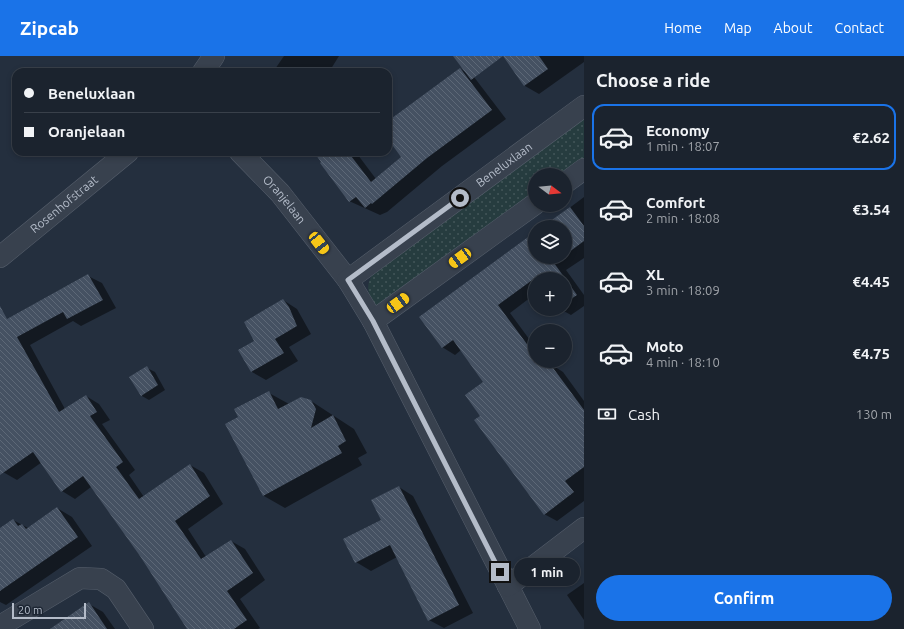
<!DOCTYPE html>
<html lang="en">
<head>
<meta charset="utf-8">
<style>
  :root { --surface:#1b232e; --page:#242b36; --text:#f1f3f6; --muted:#a0a4aa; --line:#39404a; --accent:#1a73e8 }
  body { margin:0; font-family:Ubuntu,sans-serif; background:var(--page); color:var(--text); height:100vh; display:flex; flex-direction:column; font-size:15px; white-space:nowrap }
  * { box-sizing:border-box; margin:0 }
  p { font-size:13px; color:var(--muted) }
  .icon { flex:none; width:22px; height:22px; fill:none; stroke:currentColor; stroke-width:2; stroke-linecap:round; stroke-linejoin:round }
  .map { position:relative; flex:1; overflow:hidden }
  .side { display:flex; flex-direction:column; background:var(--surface); width:320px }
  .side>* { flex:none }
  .top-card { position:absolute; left:12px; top:12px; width:380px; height:88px; border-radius:12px; box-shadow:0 2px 6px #0003,0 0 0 1px var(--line); display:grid; align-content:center; height:88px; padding:0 12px; background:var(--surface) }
  .needle { width:26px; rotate:106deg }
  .fabs { position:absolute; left:528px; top:112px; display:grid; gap:8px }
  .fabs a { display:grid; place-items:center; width:44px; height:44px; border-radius:50%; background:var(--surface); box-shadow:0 2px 6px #0003,0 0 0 1px var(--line); font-size:20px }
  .scale { position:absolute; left:12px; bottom:10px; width:74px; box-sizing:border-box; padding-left:4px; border:2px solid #b4bcc9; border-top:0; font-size:11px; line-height:14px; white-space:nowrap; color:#b4bcc9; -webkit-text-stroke:3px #1d2633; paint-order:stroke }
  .end { position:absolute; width:18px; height:18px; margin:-9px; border:5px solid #b4bcc9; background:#111; box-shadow:0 0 0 2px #111 }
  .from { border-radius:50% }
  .bubble { position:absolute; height:28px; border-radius:14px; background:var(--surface); box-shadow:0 2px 6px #0003,0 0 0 1px var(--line); font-size:13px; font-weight:700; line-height:28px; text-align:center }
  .car { position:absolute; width:12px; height:24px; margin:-12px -6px; border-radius:5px; box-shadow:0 0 3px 1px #0007; background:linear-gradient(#f5c518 24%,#345 0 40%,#f5c518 0 76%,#345 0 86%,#f5c518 0) }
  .top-card b { display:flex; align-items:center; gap:14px; height:38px; font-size:15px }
  .top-card b+b { border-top:1px solid var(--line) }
  .top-card i { width:10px; height:10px; background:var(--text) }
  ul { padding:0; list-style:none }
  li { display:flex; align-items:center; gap:12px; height:66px; margin:0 8px 6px; padding:0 4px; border:2px solid transparent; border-radius:12px }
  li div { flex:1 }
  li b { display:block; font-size:15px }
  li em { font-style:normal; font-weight:700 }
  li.current { border-color:var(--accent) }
  li>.icon { width:36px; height:36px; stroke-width:1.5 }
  h2 { padding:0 12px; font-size:18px; line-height:48px }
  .pay { display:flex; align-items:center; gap:10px; height:44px; padding:0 12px; font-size:15px }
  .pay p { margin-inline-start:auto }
  .button { display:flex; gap:8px; margin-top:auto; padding:8px 12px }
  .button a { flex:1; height:46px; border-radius:24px; background:var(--accent); color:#fff; font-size:16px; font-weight:700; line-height:46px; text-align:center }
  header { display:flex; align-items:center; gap:24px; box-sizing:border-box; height:56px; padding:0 20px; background:var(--accent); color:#fff }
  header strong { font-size:19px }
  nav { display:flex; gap:22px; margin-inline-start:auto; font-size:14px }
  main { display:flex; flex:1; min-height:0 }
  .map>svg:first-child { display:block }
  .grass { fill:url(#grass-dots) }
  .shadow { fill:#0007 }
  .building { fill:url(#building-back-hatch) }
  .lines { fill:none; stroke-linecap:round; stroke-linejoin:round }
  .street-casing { stroke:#565f6c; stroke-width:22 }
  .street { stroke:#38414e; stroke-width:21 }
  .route { stroke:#b4bcc9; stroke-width:5 }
  .labels { text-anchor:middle; stroke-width:3; stroke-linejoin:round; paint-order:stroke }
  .street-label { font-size:12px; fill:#b4bcc9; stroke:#1d2633 }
</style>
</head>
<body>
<header>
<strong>Zipcab</strong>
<nav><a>Home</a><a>Map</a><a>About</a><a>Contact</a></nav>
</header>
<main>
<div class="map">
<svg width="584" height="573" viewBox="0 0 584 573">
  <defs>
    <pattern id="grass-dots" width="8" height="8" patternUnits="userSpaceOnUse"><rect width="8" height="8" fill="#263c3f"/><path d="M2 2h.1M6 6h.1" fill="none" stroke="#435659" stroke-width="1.8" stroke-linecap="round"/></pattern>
    <pattern id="building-back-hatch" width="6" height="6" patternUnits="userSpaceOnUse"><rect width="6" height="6" fill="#455162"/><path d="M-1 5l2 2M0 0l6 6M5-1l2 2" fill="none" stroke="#5d6877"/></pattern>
  </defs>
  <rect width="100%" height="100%" fill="#242f3e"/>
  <path class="grass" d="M584,62v41l-22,16h-27v20l-159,115c-7,-15 -12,-22 -3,-37z"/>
  <g class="shadow">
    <polygon points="284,0 339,0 329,16 273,16"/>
    <polygon points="504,0 584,0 584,6 539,38 525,30"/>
    <polygon points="460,13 474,21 506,63 442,110 387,156 380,159 349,145 320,96 353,96 358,99 376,123 403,101 388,81 388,66"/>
    <polygon points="584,141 584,202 566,214 584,239 584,250 571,259 560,253 565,253 565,223 535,223 535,238 510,257 535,291 535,305 546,305 563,316 584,345 584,445 557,465 544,458 482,360 484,326 461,294 455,299 442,291 535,177 535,201 565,201 565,171 544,171"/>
    <polygon points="88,220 102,227 116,252 81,270 73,265 30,289 65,353 86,340 99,348 110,364 102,368 135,414 129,419 144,441 190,409 204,417 223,448 188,473 206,501 231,485 245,493 265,524 240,543 260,572 258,573 189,573 140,499 91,431 75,443 62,435 42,406 17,424 3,416 0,417 0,268"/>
    <polygon points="283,244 297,253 311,278 289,291 298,305 266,324 252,316 256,285"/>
    <polygon points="147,312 155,316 165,334 149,344 142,340"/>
    <polygon points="269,337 289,348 311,345 354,373 367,397 358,402 362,409 285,452 264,440 226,368 239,361"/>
    <polygon points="399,431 413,440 473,557 444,572 429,564 397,501 371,515 356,506 383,464"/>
    <polygon points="57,452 72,461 92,490 6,549 0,546 0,473 13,464 28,472"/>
    <polygon points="584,527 584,564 567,539"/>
    <polygon points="89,548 103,556 115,573 55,573"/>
  </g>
  <g class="building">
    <polygon points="453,0 539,0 548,13 524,30 503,0 471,24"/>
    <polygon points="460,12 492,54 427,102 372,148 371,147 365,152 356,141 349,146 320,107 321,106 314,96 348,96 371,126 401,101 388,83 388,65"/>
    <polygon points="570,151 584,170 584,185 565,199 565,171 542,171"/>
    <polygon points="535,176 535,201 562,201 554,207 577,239 565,247 565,223 535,222 498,249 535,299 535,305 548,305 584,354 584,411 565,425 574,436 544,459 474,364 480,360 465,339 483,326 453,284 442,292 419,261"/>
    <polygon points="88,218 103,244 67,263 63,256 17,281 59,356 86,339 97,356 90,360 123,406 116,411 139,443 190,408 210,440 175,465 201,503 231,484 253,517 227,535 247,564 234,573 187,573 140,500 83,420 61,436 33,396 0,419 0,250 7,263"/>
    <polygon points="283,243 289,251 297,270 275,283 284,297 251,316 238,294 254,285 244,266"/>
    <polygon points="147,310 158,329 141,340 129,321"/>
    <polygon points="269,335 278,353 301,341 311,344 316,353 311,372 333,359 346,385 338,390 342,397 263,440 225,368 238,361 234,353"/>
    <polygon points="399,430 459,549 428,565 390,489 355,507 343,483 381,464 371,444"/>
    <polygon points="57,451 78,481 0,535 0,472 13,463 18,470 22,468 26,473"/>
    <polygon points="89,546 107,573 50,573"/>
  </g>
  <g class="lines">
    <defs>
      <g id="street">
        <polyline points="203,16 214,0"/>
        <path id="s1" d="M240,96l40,41 68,87 25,41 157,308"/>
        <polyline points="565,127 584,113"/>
        <path id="s2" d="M0,201l128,-105"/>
        <path id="s3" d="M348,224l236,-174"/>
        <polyline points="373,265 535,148"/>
        <polyline points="508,530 584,472"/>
        <polyline points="0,570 80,522 101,523 116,533 143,573"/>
      </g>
    </defs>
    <use href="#street" class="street-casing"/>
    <use href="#street" class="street"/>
  </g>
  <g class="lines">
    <polyline class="route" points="460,142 348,224 373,265 500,516"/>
  </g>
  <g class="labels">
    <g class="street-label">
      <text dy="4" stroke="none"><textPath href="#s3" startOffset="194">Beneluxlaan</textPath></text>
      <text dy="4" stroke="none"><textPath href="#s1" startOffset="65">Oranjelaan</textPath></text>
      <text dy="4" stroke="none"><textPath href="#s2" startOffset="83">Rosenhofstraat</textPath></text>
    </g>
  </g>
</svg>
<div class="fabs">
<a><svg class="needle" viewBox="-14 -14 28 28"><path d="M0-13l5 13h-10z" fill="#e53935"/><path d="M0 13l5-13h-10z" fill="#a0a4aa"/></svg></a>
<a><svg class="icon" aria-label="layers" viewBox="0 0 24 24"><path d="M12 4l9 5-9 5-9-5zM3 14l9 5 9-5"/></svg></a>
<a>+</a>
<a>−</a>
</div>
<div class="scale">20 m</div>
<i class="end from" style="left:460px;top:142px"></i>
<i class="end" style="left:500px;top:516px"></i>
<div class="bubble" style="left:514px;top:502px;width:66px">1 min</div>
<i class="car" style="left:319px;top:187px;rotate:142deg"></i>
<i class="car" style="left:460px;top:202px;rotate:234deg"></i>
<i class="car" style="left:398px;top:247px;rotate:54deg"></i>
<div class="top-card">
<b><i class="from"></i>Beneluxlaan</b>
<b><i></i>Oranjelaan</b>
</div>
</div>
<section class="side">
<h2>Choose a ride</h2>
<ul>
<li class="current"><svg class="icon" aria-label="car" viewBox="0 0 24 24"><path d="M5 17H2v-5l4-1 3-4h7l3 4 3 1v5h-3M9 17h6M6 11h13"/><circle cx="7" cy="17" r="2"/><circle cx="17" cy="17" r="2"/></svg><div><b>Economy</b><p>1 min · 18:07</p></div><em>€2.62</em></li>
<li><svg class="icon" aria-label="car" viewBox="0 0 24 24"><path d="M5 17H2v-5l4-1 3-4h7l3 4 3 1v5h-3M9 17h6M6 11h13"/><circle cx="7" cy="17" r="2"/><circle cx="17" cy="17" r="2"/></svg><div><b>Comfort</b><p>2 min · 18:08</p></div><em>€3.54</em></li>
<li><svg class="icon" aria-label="car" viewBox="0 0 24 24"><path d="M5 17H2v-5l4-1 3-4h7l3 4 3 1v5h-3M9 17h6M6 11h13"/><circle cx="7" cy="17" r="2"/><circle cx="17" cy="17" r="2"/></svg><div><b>XL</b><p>3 min · 18:09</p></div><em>€4.45</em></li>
<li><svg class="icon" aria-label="car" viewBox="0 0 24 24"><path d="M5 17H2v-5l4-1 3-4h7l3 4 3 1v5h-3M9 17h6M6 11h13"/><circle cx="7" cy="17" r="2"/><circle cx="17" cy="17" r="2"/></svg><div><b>Moto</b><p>4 min · 18:10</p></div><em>€4.75</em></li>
</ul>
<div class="pay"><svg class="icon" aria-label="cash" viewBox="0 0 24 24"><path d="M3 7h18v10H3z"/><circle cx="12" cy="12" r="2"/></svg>Cash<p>130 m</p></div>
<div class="button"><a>Confirm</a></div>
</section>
</main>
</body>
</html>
